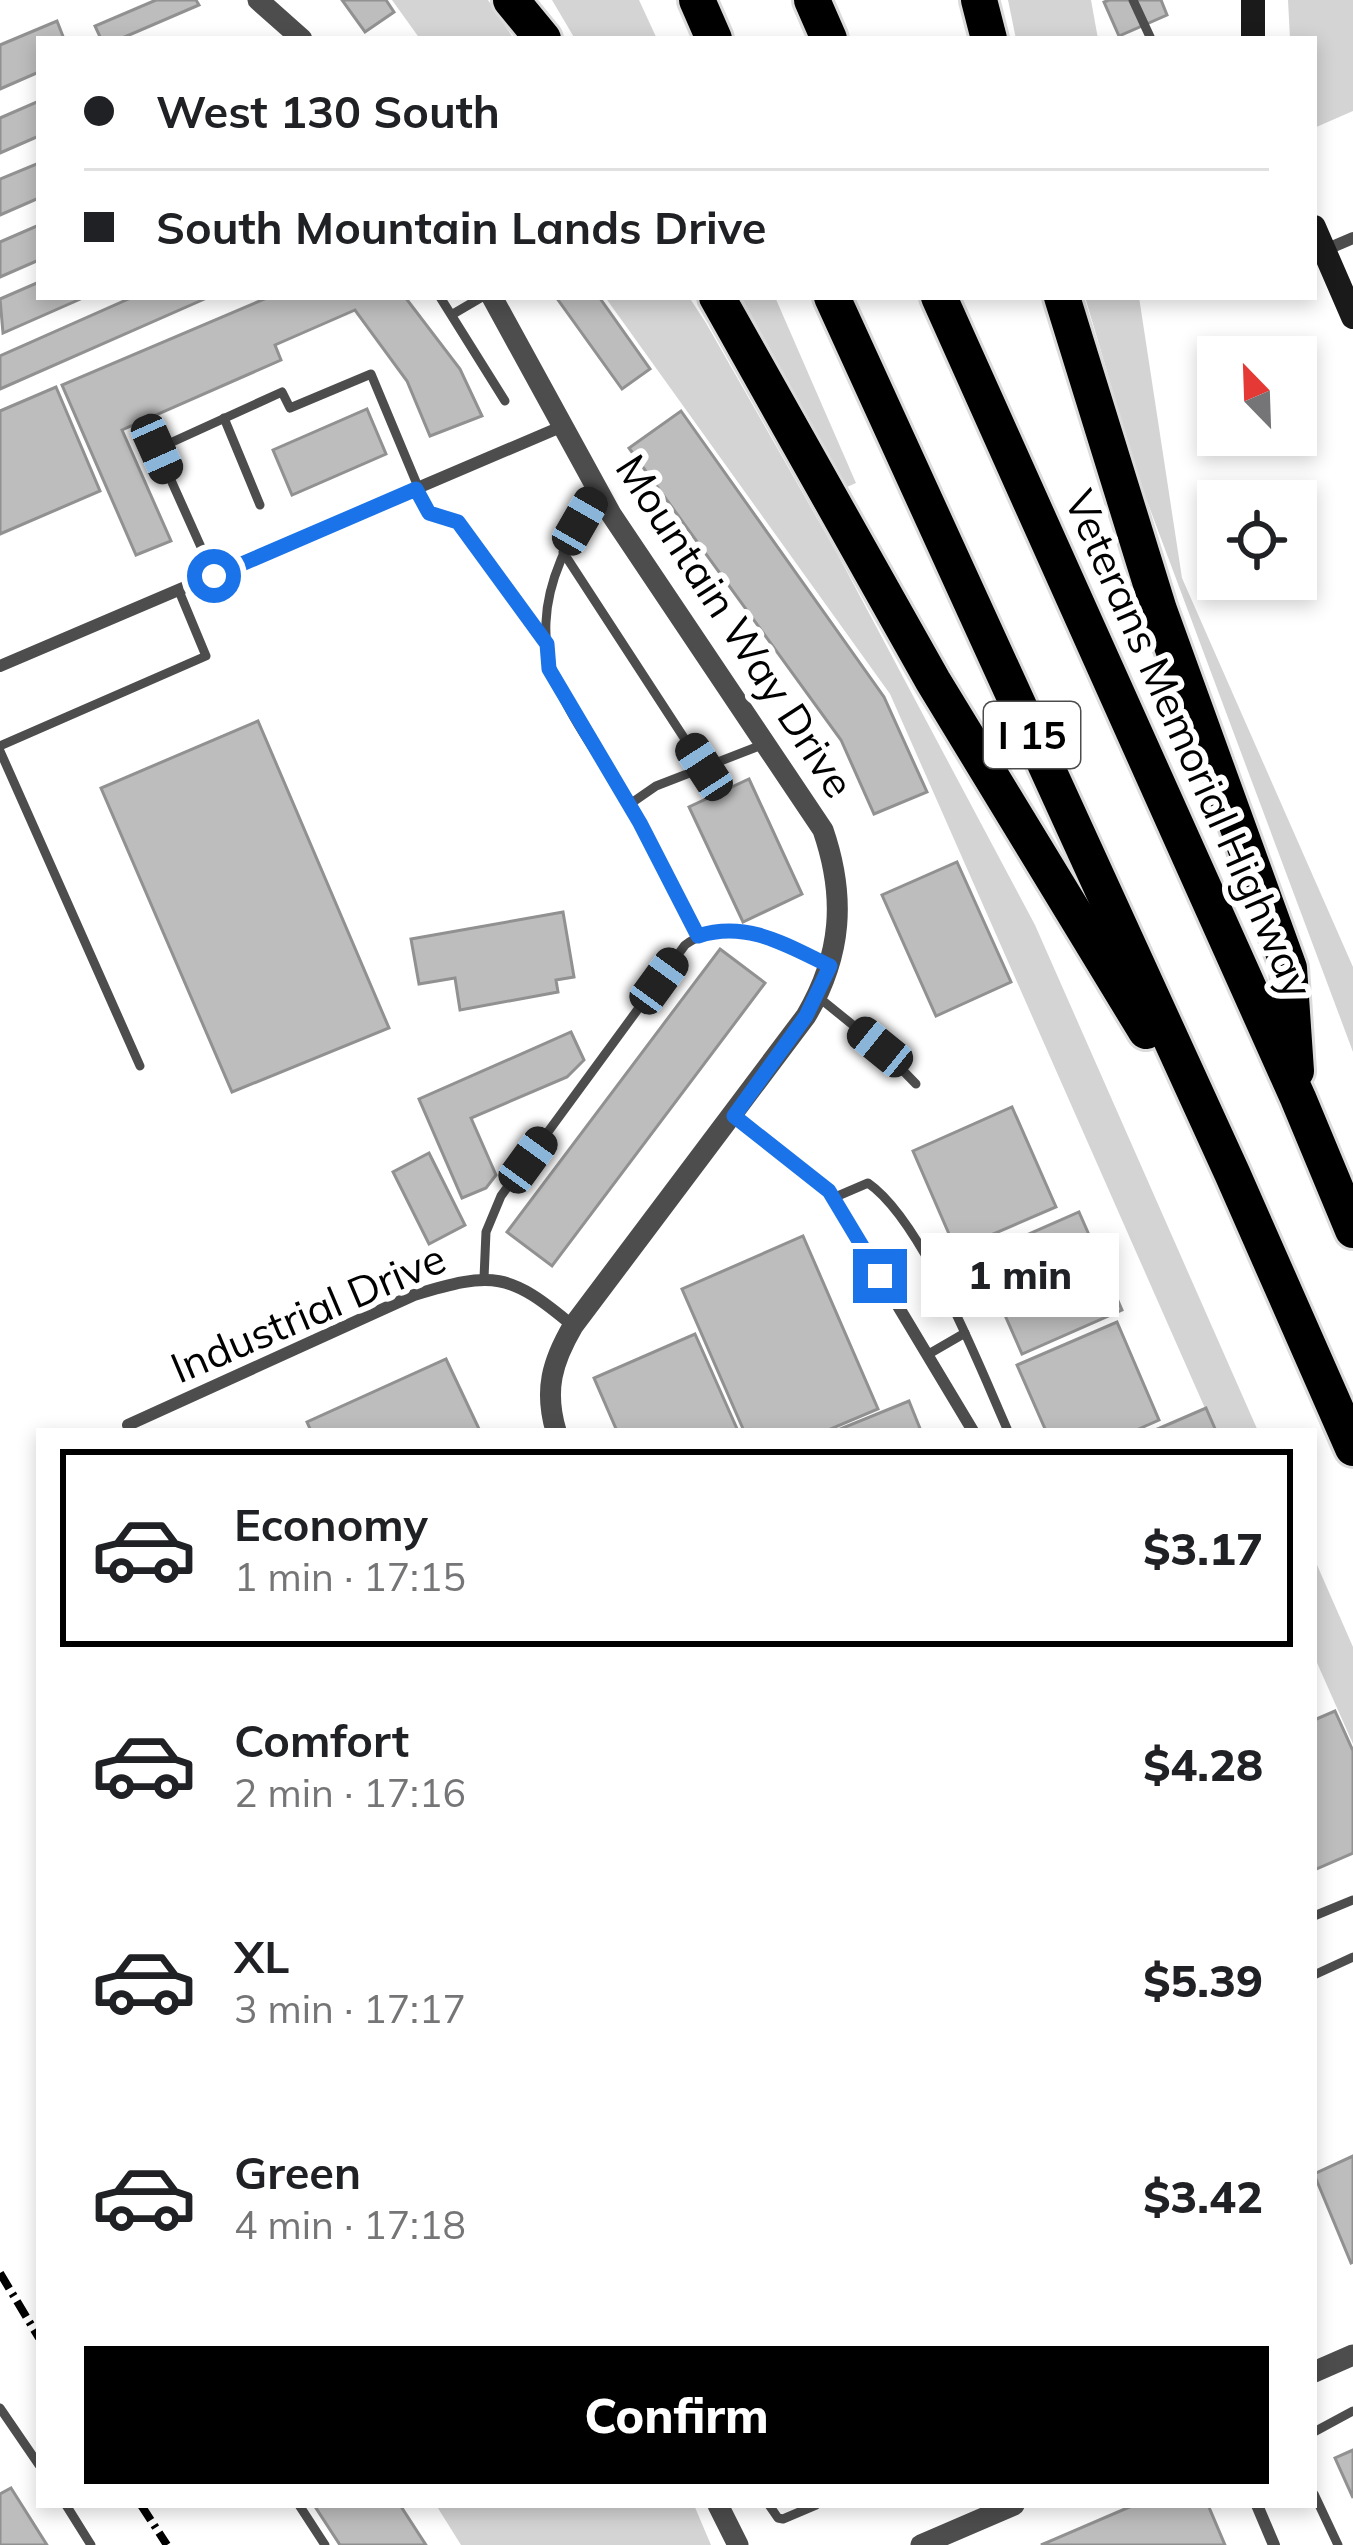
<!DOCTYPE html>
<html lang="en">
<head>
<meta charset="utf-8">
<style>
  :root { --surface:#fff; --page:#f2f2f2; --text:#202124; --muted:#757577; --line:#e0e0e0; --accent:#000 }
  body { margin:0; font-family:Mulish,sans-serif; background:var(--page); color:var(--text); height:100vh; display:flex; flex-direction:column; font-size:45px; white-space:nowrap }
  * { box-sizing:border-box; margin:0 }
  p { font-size:39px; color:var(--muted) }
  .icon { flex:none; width:66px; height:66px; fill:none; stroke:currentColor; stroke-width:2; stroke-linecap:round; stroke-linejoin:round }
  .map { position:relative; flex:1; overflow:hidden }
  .drawer { position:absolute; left:36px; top:1428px; width:1281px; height:1080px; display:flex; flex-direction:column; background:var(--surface); border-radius:0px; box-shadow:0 6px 18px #0003 }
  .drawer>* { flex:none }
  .guide { position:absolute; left:36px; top:36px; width:1281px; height:264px; border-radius:0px; box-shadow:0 6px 18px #0003; display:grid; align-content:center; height:264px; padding:0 48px; background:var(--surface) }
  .needle { width:78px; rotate:337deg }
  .buttons { position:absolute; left:1197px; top:336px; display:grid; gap:24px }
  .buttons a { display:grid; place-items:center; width:120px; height:120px; border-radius:0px; background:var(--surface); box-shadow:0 6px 18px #0003; font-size:60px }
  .end { position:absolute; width:54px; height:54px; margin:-27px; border:15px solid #1a73e8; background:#fff; box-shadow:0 0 0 6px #fff }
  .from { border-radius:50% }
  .bubble { position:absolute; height:84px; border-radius:0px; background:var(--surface); box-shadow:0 6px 18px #0003; font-size:39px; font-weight:800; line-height:84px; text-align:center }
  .car { position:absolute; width:36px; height:72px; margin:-36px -18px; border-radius:15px; box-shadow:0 0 9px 3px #0007; background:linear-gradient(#222 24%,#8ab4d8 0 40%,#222 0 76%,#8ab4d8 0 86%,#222 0) }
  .guide b { display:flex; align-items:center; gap:42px; height:114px; font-size:45px }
  .guide b+b { border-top:3px solid var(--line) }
  .guide i { width:30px; height:30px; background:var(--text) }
  ul { padding:21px 0 0; list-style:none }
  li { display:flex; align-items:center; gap:36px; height:198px; margin:0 24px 18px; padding:0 24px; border:6px solid transparent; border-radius:0px }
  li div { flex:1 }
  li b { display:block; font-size:45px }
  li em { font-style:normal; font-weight:800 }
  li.current { border-color:var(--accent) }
  li>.icon { width:108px; height:108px; stroke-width:1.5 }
  .primary-button { display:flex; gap:24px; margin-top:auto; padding:24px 48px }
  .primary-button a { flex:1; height:138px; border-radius:0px; background:var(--accent); color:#fff; font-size:48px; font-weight:800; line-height:138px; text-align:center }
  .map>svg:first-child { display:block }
  .green { fill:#d4d4d4 }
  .building { fill:#bdbdbd; stroke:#919191; stroke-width:3 }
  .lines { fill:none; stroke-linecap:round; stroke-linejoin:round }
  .motorway-casing { stroke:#dbdbdb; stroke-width:42 }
  .service { stroke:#4d4d4d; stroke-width:9 }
  .minor { stroke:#4d4d4d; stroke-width:12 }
  .tertiary { stroke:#4d4d4d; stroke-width:21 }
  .secondary { stroke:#1a1a1a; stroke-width:24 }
  .motorway { stroke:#000; stroke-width:36 }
  .rail { stroke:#000; stroke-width:8; stroke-dasharray:18 6 3 6; stroke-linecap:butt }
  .route { stroke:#1a73e8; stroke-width:15 }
  .labels { text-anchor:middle; stroke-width:12; stroke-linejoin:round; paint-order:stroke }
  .shield { fill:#fff; stroke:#4c4c4c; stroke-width:3 }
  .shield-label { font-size:39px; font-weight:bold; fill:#000 }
  .street-label { font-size:42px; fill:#000; stroke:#fff }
</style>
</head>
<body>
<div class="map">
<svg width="1353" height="2545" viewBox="0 0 1353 2545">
  <rect width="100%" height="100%" fill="#fff"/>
  <g class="green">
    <polygon points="392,0 488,0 514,39 420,39"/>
    <polygon points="552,0 639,0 657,39 575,39"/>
    <polygon points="1008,0 1091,0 1098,39 1016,39"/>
    <polygon points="1288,0 1353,0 1353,111 1314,128 1314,39 1290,39"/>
    <polygon points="605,297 689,297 706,323 837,553 1035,925 1258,1431 1215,1431 890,694"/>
    <polygon points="741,297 775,297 856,483 847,487"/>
    <polygon points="1085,297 1139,297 1182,578 1353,967 1353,1052 1138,477"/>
    <polygon points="1314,1558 1353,1647 1353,1744 1314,1656"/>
    <polygon points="436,2505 694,2505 711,2545 461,2545"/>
  </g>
  <g class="building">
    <polygon points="156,0 196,0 199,5 120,39 101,39 95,26"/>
    <polygon points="342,0 386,0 394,12 365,32"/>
    <polygon points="1109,0 1161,0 1167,15 1119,36 1104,2"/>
    <polygon points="57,21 64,39 39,39 39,72 0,89 0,45"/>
    <polygon points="39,101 39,136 0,153 0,118"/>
    <polygon points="39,163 39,198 0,215 0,179"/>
    <polygon points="39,225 39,260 0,277 0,242"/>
    <polygon points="39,282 39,297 85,297 3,333 0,299"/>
    <polygon points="133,297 209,297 0,389 0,356"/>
    <polygon points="269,297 405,297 460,369 482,416 430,436 407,381 355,310 275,345 281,360 122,430 171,541 136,555 62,385"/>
    <polygon points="556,297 599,297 650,369 622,389"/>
    <polygon points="56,387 100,491 0,534 0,411"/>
    <polygon points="367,409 386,454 292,495 273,450"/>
    <polygon points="681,411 884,697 927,792 874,814 841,740 629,448"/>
    <polygon points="258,721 389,1028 232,1092 101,788"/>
    <polygon points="749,779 802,894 743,922 689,807"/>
    <polygon points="957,862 1011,982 936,1016 882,895"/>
    <polygon points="563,912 574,977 556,980 558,992 460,1010 455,978 419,984 411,939"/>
    <polygon points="720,949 765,983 552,1266 507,1232"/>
    <polygon points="571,1032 584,1060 567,1077 471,1118 496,1175 486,1188 462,1198 419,1099"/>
    <polygon points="1012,1107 1056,1207 956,1250 913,1151"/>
    <polygon points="429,1153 465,1225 429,1244 393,1172"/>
    <polygon points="1079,1212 1122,1310 1022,1354 979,1256"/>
    <polygon points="803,1236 878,1409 826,1431 744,1431 682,1289"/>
    <polygon points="1117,1322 1159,1420 1134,1431 1046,1431 1017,1365"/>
    <polygon points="695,1334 738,1431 617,1431 594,1378"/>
    <polygon points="446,1359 480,1431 311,1431 307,1422"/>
    <polygon points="909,1401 921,1431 841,1431 840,1429"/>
    <polygon points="1206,1408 1216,1431 1153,1431"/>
    <polygon points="1335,1711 1353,1751 1353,1853 1314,1870 1314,1720"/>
    <polygon points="1353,2156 1353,2262 1351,2263 1314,2174"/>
    <polygon points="1353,2450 1353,2498 1335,2458"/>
    <polygon points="11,2488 47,2545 0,2545 0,2494"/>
    <polygon points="314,2505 400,2505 426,2545 340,2545"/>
    <polygon points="1134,2505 1208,2505 1225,2545 1041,2545"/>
  </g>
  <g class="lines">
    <defs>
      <g id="motorway">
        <polyline points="511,0 543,39"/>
        <polyline points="697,0 714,39"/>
        <polyline points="812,0 829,39"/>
        <polyline points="979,0 989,39"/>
        <polyline points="717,297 933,681 1146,1031"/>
        <polyline points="832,297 1232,1173 1353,1448"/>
        <polyline points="939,297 1298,1098 1353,1230"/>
        <polyline points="1062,297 1159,610 1289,968 1296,1071"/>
      </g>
    </defs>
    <use href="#motorway" class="motorway-casing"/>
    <g class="service">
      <polyline points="1133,0 1151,39"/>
      <polyline points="440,297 505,401"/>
      <polyline points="453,314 482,297"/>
      <polyline points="224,418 260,505"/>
      <path d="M596,493c-23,41 -48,81 -50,129 -4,73 59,137 93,198 21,37 39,77 59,116"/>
      <polyline points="563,552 703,767"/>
      <polyline points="214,576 157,449 282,392 290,408 371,374 429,513 458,522 547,644"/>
      <polyline points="0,746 206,656 179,591"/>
      <polyline points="0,751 140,1066"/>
      <polyline points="630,804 656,786 767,743"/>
      <polyline points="817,996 880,1047 916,1084"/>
      <path d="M833,1198l35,-15c55,38 112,185 140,248"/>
      <path d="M484,1278l2,-46 15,-36 184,-251c46,-34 95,-3 140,19"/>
      <polyline points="927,1355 965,1333"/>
      <polyline points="1314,1916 1353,1900"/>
      <polyline points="1314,1975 1353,1957"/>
      <polyline points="0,2408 39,2465"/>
      <polyline points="1314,2432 1353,2411"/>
      <polyline points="1314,2494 1338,2545"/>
      <polyline points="66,2505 91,2545"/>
      <polyline points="299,2505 325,2545"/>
      <polyline points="769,2505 778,2518 783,2519 816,2505"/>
    </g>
    <g class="minor">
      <polyline points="1325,250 1353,238"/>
      <polyline points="0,666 563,426"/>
      <polyline points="734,1116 829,1191 973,1431"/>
      <path d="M128,1425l286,-130c79,-24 95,-23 159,31"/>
      <polyline points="1257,2505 1274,2545"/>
    </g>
    <g class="tertiary">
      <polyline points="258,0 302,39"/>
      <path d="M492,297l119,217 212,316c23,67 19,125 -17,186l-233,310c-21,36 -29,64 -17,105"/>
      <polyline points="1314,2372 1353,2355"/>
      <polyline points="718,2505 738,2545"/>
      <polyline points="921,2545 1014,2505"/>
    </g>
    <g class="secondary">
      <polyline points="1253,39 1253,0"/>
      <polyline points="1314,227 1353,317"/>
    </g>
    <use href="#motorway" class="motorway"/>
    <g class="rail">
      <polyline points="0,2273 39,2338"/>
      <polyline points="141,2505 167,2545"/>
    </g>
  </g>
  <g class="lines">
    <path class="route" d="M214,576l202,-87 13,24 29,9 89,122 2,25 91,154 58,113c49,-16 88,9 132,30l-24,50 -72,100 95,75 51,85"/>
  </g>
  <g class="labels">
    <rect class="shield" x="984" y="702" width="96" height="66" rx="9"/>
    <g class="shield-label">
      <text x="1032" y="749">I 15</text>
    </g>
    <g class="street-label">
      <text transform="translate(735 626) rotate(57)" y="15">Mountain Way Drive</text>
      <text transform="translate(1189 744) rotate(66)" y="15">Veterans Memorial Highway</text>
      <text transform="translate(308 1313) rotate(-23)" y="15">Industrial Drive</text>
    </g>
  </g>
</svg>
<div class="buttons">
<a><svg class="needle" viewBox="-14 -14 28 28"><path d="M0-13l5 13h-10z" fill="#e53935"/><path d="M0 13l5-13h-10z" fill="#757577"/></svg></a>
<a><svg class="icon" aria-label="locate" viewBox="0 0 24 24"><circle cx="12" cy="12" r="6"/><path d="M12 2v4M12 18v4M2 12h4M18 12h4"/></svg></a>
</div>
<i class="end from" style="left:214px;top:576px"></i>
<i class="end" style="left:880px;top:1276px"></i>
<div class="bubble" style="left:921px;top:1233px;width:198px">1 min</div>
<i class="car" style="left:157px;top:449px;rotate:156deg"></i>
<i class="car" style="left:580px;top:521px;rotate:30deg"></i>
<i class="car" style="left:704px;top:767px;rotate:327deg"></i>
<i class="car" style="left:659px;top:981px;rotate:36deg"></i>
<i class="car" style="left:880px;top:1047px;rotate:309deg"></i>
<i class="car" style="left:528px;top:1160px;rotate:36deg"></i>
<div class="guide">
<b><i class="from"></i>West 130 South</b>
<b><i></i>South Mountain Lands Drive</b>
</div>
<section class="drawer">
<ul>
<li class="current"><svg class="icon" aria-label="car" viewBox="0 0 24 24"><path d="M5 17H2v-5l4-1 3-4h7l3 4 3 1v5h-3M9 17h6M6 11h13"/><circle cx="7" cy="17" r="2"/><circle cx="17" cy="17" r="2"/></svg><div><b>Economy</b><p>1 min · 17:15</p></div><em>$3.17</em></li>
<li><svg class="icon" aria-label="car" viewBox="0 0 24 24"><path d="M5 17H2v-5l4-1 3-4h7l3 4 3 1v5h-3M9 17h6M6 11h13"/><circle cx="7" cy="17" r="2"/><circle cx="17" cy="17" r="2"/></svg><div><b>Comfort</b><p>2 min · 17:16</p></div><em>$4.28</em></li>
<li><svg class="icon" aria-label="car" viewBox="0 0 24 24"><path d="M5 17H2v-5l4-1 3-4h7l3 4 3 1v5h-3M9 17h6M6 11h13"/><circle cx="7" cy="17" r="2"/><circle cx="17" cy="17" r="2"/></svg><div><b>XL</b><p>3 min · 17:17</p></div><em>$5.39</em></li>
<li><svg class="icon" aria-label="car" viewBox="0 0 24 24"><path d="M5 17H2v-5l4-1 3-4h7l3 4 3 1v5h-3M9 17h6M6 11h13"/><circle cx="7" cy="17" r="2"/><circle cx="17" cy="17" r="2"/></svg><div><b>Green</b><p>4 min · 17:18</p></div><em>$3.42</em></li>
</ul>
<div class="primary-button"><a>Confirm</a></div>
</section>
</div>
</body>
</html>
